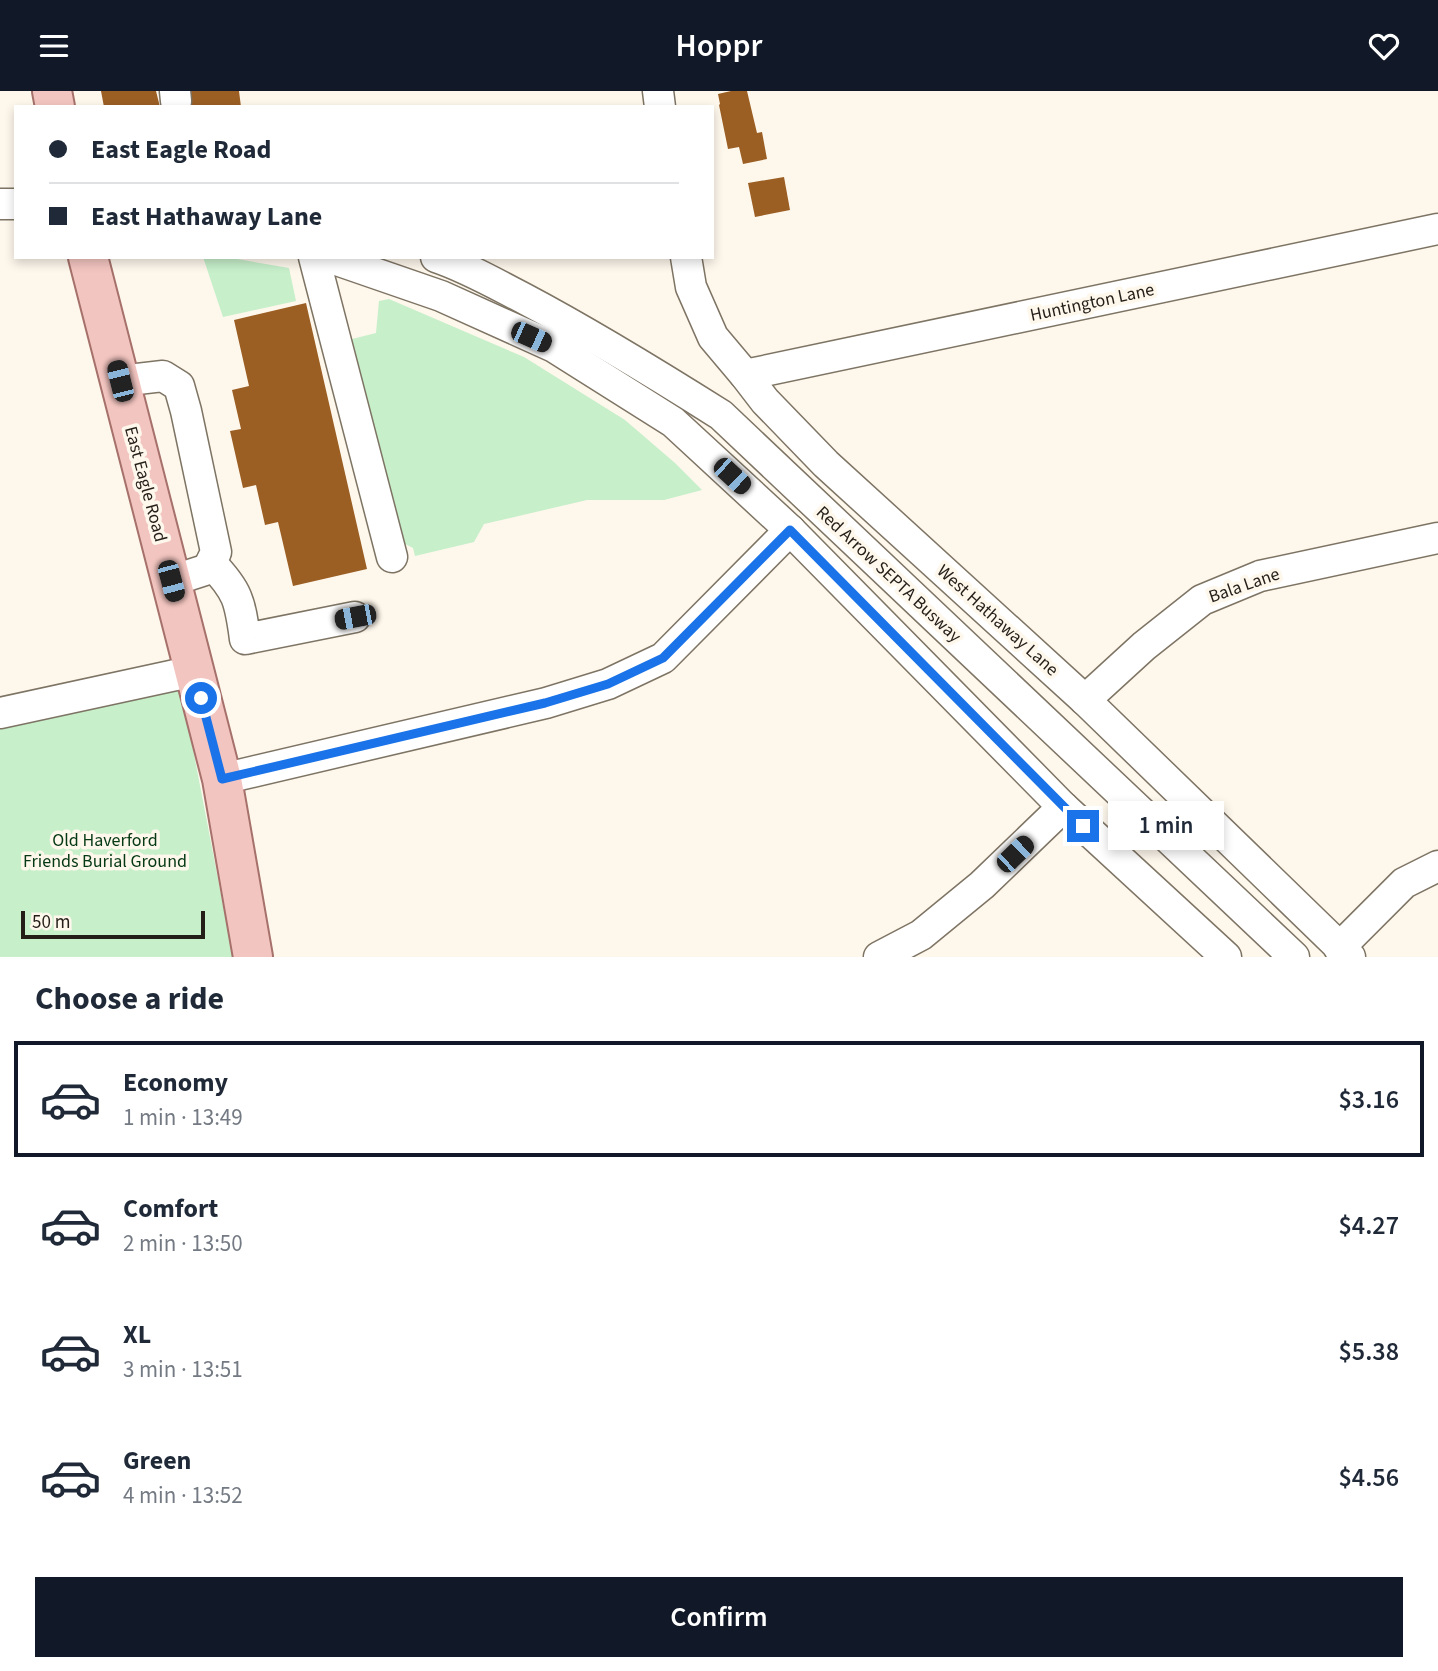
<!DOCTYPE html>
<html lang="en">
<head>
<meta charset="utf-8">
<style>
  :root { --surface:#fff; --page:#f6f6f7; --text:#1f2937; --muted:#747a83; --line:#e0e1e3; --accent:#111827 }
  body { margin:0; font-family:"Source Sans 3",sans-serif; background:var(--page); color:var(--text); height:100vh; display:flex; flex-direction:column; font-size:26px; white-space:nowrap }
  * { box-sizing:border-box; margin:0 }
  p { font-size:23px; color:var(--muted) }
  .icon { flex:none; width:38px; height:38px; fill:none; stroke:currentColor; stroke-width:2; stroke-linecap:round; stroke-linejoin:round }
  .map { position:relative; height:866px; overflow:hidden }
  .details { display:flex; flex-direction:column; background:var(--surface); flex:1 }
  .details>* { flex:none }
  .guide { position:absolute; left:14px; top:14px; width:700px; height:154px; border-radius:0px; box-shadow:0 4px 10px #0003; display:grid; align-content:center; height:154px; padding:0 35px; background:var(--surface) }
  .scale { position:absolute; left:21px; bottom:18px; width:184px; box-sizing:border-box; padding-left:7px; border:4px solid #231e18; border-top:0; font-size:19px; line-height:24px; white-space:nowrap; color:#231e18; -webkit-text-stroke:5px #fef7ec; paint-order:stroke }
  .end { position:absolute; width:32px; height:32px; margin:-16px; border:9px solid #1a73e8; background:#fff; box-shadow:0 0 0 4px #fff }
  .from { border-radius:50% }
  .bubble { position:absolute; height:49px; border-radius:0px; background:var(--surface); box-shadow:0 4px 10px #0003; font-size:23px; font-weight:600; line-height:49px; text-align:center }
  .car { position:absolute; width:21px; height:42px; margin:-21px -10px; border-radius:9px; box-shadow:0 0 5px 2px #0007; background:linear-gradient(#222 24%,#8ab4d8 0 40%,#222 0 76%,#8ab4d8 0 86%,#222 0) }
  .guide b { display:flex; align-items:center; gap:24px; height:66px; font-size:26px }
  .guide b+b { border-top:2px solid var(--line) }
  .guide i { width:18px; height:18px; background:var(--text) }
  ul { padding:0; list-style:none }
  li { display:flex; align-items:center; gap:21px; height:116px; margin:0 14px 10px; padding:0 21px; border:4px solid transparent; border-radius:0px }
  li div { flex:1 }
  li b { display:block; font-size:26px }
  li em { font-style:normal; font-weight:600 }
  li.on { border-color:var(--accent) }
  li>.icon { width:63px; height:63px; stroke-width:1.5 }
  h2 { padding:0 35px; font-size:32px; line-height:84px }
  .action { display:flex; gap:14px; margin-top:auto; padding:14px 35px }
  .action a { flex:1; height:80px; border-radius:0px; background:var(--accent); color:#fff; font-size:28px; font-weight:600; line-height:80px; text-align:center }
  header { display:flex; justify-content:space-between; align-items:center; height:91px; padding:0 35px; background:var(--accent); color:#fff; font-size:32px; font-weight:600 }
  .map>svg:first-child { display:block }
  .green { fill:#c6efca }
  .building { fill:#9b5e23 }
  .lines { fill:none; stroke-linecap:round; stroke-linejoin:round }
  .minor-casing { stroke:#7e7464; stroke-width:33 }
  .major-casing { stroke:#a5716a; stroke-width:42 }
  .minor { stroke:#fff; stroke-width:30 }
  .major { stroke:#f3c5c0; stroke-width:38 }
  .route { stroke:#1a73e8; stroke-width:9 }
  .labels { text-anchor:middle; stroke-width:7; stroke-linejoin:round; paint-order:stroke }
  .street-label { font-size:18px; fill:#231e18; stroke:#fef7ec }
  .park-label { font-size:18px; fill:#053913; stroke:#fef7ec }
</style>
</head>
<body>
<header><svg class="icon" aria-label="menu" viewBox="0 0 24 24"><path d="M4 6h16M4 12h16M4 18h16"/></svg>Hoppr<svg class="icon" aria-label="heart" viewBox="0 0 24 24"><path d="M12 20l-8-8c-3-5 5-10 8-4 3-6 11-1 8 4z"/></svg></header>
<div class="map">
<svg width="1438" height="866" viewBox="0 0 1438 866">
  <rect width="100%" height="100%" fill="#fef7ec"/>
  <g class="green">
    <polygon points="203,166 225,166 289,177 296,210 223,226"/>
    <polygon points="389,208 524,266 625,329 675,372 702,399 664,409 587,409 484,433 474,451 415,465 413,457 393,447 352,248 376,242 379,210"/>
    <polygon points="177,575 233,866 0,866 0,610"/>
  </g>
  <g class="building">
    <polygon points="101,0 156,0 160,16 104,16"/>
    <polygon points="187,0 239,0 241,16 189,16"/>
    <polygon points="731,0 747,0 757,42 762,41 767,68 743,73 739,56 728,58 719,14 720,13 718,3"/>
    <polygon points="784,86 790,119 755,126 748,92"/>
    <polygon points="306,212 367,478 293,495 278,431 265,434 256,394 243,397 230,340 241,338 232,299 249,295 234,229"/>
  </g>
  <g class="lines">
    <defs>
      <g id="minor">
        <polyline points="175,0 176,10"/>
        <polyline points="658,0 660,16"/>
        <polyline points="0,113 16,113"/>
        <polyline points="314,166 392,466"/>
        <polyline points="328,166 441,205 554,256 673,331 790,439 1063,716 1226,866"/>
        <path d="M436,166c30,10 58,26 87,41 68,36 133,76 198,117l573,542"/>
        <polyline points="686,166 691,196 713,246 745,284 765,310 826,373 1085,609 1350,866"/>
        <polyline points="745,284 1438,138"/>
        <polyline points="120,290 163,285 179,295 186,320 216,461 208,478 171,490"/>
        <path d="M211,472c27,28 29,38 34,76l110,-22"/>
        <polyline points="1085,609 1144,555 1202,509 1260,485 1438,447"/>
        <polyline points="0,622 194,580"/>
        <polyline points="222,688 546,612 608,593 663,567 790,439"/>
        <polyline points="1339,857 1404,792 1438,775"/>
        <polyline points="879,866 921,844 982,794 1063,716"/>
      </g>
      <g id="major">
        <polyline points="52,0 55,16"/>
        <polyline points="88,166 222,688 253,866"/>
      </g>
    </defs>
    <use href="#minor" class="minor-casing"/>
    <use href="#major" class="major-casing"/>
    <use href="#minor" class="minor"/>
    <use href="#major" class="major"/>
  </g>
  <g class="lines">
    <polyline class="route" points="201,607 222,688 545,612 608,593 663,567 790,439 1083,735"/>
  </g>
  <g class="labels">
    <g class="street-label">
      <text transform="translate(1092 211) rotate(-12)" y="6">Huntington Lane</text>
      <text transform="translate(146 393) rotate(75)" y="6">East Eagle Road</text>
      <text transform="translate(889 483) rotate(43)" y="6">Red Arrow SEPTA Busway</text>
      <text transform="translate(1244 494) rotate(-19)" y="6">Bala Lane</text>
      <text transform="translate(998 529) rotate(42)" y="6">West Hathaway Lane</text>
    </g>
    <g class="park-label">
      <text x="105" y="755">Old Haverford<tspan x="105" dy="21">Friends Burial Ground</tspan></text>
    </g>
  </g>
</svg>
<div class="scale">50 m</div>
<i class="end from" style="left:201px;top:607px"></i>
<i class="end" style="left:1083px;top:735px"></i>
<div class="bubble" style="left:1108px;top:710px;width:116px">1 min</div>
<i class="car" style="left:531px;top:246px;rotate:114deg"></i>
<i class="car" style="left:120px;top:290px;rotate:346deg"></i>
<i class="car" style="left:732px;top:385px;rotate:133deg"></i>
<i class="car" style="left:171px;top:490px;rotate:165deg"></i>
<i class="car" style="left:355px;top:526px;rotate:259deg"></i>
<i class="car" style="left:1015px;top:763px;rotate:46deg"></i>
<div class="guide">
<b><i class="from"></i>East Eagle Road</b>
<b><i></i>East Hathaway Lane</b>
</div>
</div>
<section class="details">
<h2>Choose a ride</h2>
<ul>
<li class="on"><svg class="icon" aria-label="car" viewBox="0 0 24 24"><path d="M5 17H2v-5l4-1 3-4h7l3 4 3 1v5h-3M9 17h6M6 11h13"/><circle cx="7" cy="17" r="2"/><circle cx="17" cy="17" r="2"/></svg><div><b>Economy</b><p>1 min · 13:49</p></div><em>$3.16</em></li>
<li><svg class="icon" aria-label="car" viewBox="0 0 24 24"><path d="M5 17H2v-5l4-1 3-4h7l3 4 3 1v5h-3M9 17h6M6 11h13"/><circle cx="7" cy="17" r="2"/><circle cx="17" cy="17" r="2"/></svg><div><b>Comfort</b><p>2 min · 13:50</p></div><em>$4.27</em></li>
<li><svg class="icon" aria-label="car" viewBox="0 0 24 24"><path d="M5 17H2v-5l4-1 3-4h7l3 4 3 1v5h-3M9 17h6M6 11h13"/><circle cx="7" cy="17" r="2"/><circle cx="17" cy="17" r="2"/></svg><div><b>XL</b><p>3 min · 13:51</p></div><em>$5.38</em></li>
<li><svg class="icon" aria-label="car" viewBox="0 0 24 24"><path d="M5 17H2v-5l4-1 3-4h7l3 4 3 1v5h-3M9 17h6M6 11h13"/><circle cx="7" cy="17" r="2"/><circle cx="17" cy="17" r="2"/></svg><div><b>Green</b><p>4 min · 13:52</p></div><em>$4.56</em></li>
</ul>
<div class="action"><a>Confirm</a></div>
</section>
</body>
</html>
